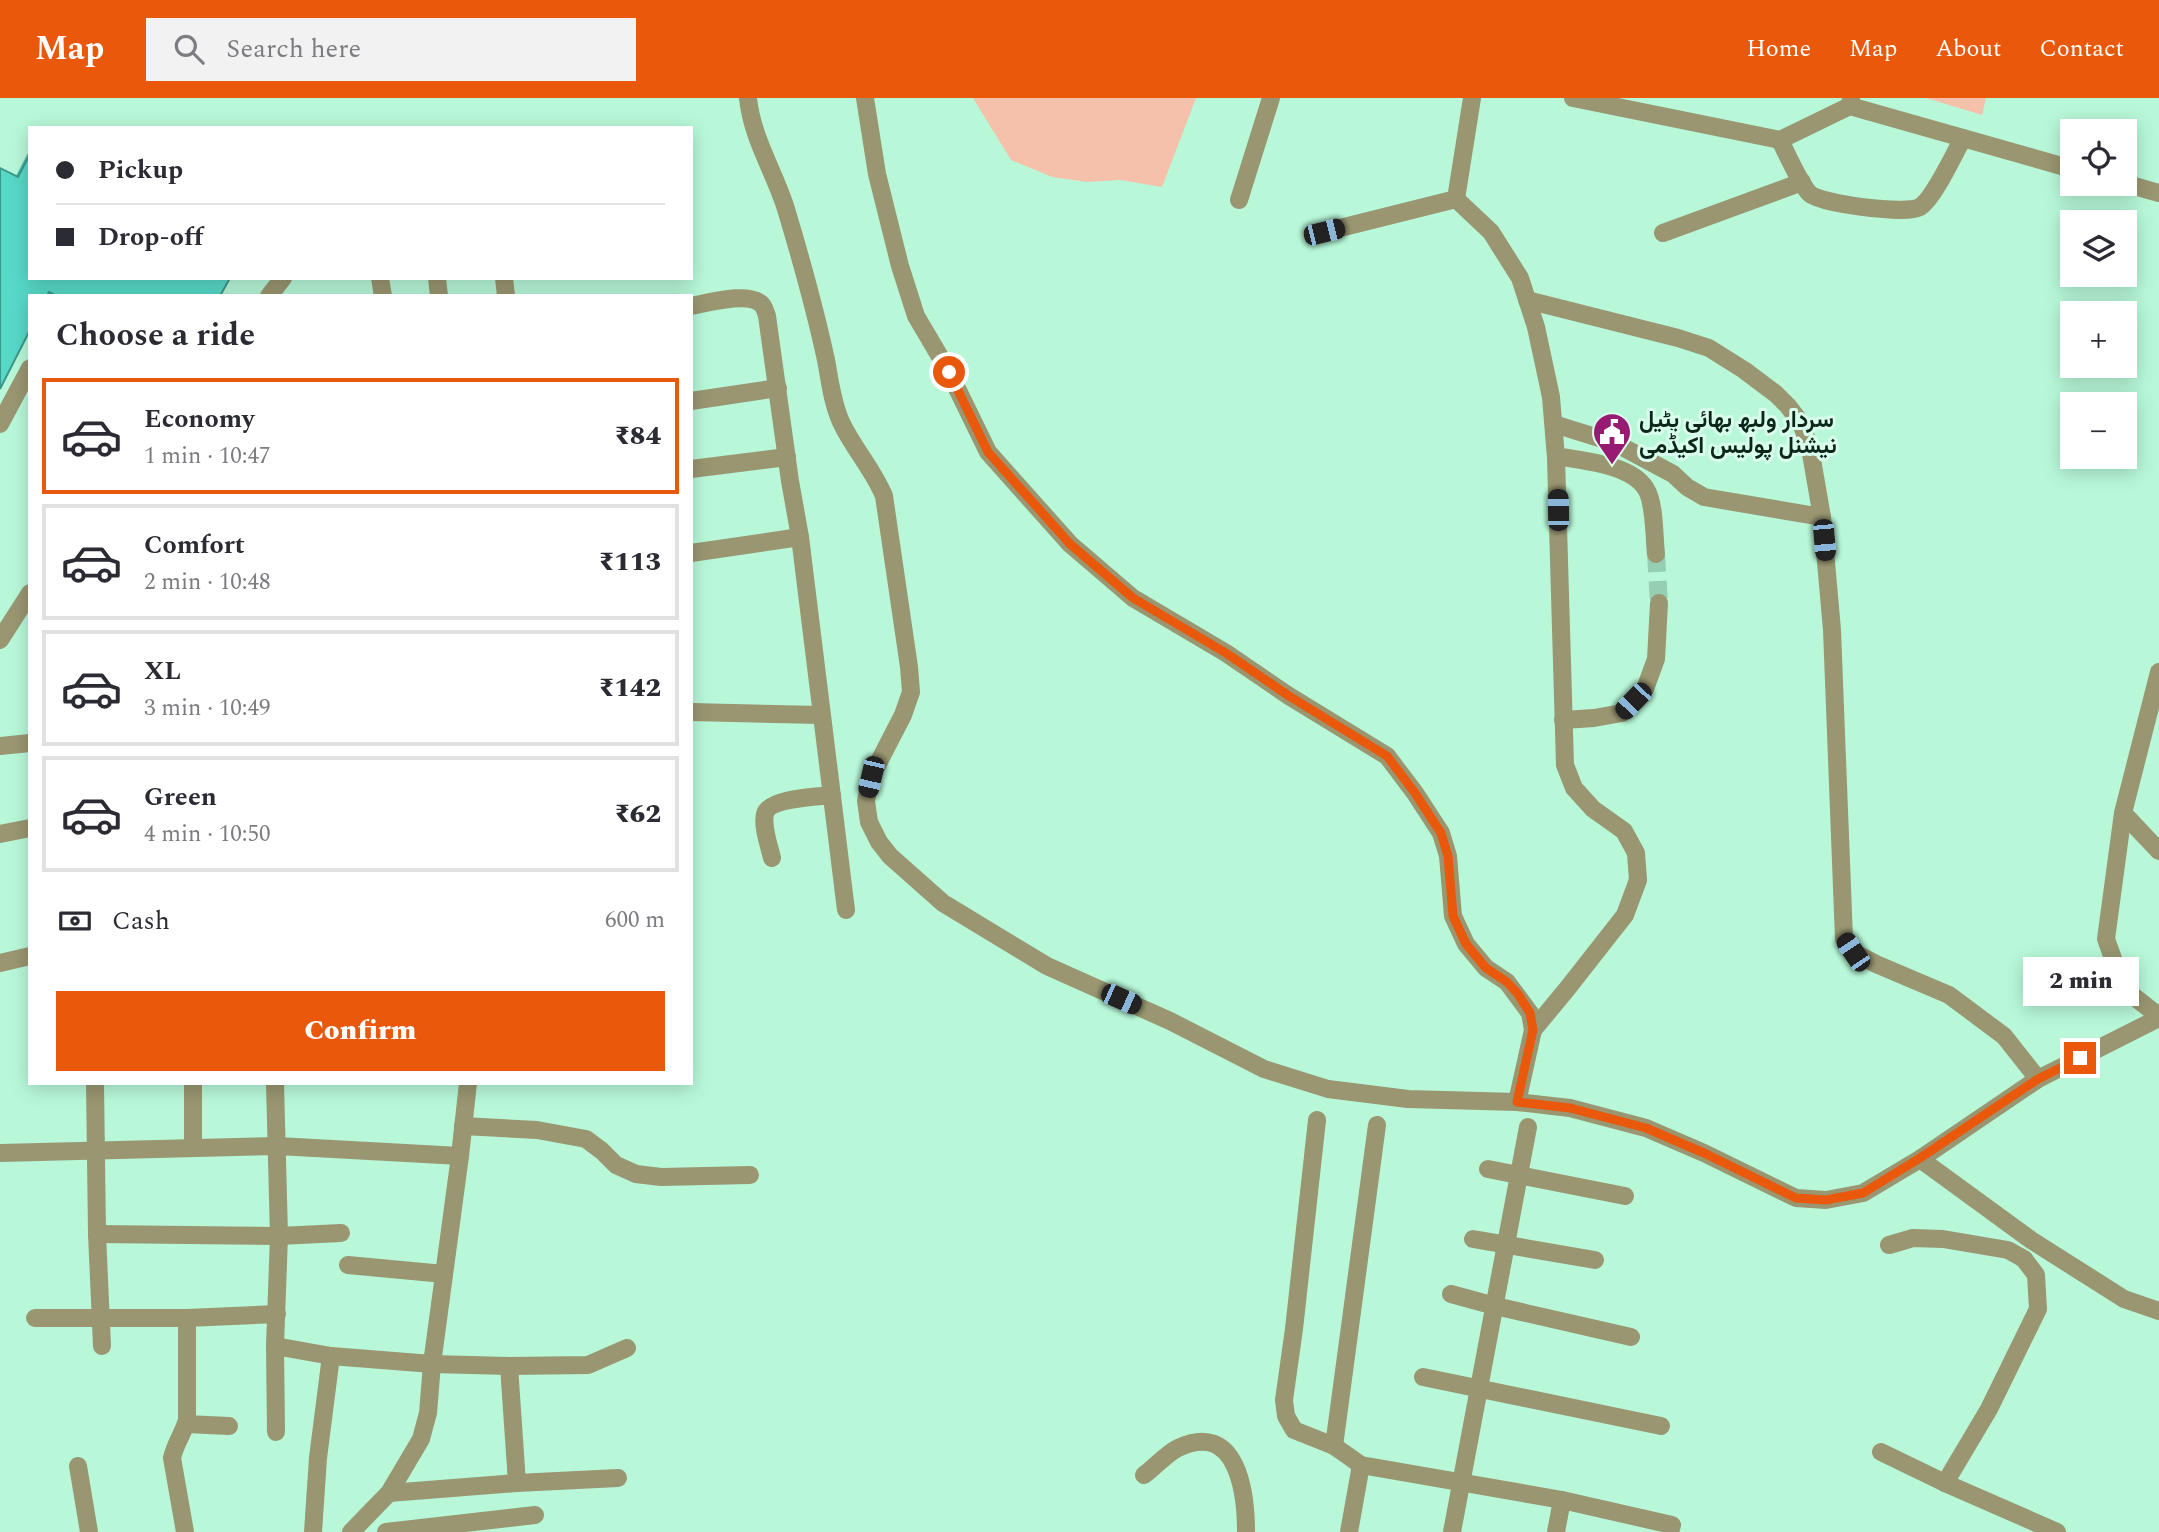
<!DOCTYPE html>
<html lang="en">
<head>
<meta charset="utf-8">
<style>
  :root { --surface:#fff; --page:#f2f2f3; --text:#2b2b33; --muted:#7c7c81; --line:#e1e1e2; --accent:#ea580c }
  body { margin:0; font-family:Spectral,Vazirmatn,serif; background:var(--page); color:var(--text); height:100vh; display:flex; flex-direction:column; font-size:26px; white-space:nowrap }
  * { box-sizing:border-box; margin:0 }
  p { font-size:23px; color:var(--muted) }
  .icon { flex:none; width:38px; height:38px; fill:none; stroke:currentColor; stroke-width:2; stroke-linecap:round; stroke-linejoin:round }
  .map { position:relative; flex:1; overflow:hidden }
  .details { position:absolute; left:28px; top:196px; width:665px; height:791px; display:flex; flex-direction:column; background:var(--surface); border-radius:0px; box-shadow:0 4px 18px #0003 }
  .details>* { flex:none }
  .banner { position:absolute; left:28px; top:28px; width:665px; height:154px; border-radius:0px; box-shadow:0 4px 18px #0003; display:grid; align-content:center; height:154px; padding:0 28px; background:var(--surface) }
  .controls { position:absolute; left:2060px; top:21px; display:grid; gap:14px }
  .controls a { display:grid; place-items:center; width:77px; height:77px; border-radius:0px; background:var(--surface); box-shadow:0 4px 18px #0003; font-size:35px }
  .end { position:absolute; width:32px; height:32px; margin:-16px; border:9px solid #ea580c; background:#fff; box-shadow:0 0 0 4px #fff }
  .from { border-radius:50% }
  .bubble { position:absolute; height:49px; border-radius:0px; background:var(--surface); box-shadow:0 4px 18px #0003; font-size:23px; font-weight:800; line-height:49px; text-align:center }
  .car { position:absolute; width:21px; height:42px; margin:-21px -10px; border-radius:9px; box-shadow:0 0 5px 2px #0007; background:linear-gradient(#222 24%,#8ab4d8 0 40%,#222 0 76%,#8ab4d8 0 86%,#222 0) }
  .banner b { display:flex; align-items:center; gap:24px; height:66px; font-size:26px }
  .banner b+b { border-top:2px solid var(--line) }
  .banner i { width:18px; height:18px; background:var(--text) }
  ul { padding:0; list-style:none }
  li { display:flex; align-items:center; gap:21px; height:116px; margin:0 14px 10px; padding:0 14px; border:4px solid var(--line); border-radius:0px }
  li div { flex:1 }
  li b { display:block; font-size:26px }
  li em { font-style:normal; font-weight:800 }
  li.active { border-color:var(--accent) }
  li>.icon { width:63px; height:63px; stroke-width:1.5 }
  h2 { padding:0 28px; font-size:32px; line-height:84px }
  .pay { display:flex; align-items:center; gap:18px; height:77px; padding:0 28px; font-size:26px }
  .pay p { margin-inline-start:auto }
  .button { display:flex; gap:14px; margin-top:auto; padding:14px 28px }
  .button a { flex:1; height:80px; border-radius:0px; background:var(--accent); color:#fff; font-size:28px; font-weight:800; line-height:80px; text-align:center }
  header { display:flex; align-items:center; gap:42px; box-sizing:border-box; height:98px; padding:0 35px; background:var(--accent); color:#fff }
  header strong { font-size:33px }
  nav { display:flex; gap:38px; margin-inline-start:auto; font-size:24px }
  .search { width:490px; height:63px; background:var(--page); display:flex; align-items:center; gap:18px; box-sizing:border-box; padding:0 24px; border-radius:0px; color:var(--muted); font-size:26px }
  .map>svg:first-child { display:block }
  .green { fill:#f6c1ab }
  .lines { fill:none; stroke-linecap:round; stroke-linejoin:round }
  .minor-tunnel { stroke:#96ceb3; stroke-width:18; stroke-dasharray:18 9; stroke-linecap:butt }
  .minor { stroke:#999671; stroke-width:18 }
  .wall { fill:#4bbbac }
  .building { fill:#57d9c8; stroke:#3d988c; stroke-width:2 }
  .route { stroke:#ea580c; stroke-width:9 }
  .labels { text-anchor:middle; stroke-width:6; stroke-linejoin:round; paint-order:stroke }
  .poi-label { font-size:23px; font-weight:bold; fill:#0c261b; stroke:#d9ffec; text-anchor:start }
</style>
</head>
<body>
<header>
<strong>Map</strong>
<div class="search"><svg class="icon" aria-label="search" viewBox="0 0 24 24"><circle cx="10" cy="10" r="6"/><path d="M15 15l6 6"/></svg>Search here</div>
<nav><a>Home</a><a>Map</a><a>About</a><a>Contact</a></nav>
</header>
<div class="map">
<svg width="2159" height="1434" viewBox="0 0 2159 1434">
  <rect width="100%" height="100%" fill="#b8f8d9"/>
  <g class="green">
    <polygon points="973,0 1196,0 1162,89 1120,82 1087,84 1052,79 1011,62"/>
    <polygon points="1926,0 1986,0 1982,17"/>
  </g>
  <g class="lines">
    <polyline class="minor-tunnel" points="1656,456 1659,505"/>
    <g class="minor">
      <path d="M748,0c4,40 26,73 38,111 15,50 29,100 40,151 4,21 6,42 15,62 12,26 32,47 43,74l25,171 2,25 -8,23 -32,62 -5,24 3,21 10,20 11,14 53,47 104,63 123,55 94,48 64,20 80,10 109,3 53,6 76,20 58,25 92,45 30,2 37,-7 57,-34 118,-80 121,-61"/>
      <polyline points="865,0 877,76 900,168 916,218 949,274 988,354 1070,446 1133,500 1226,555 1289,598 1387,658 1415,695 1441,735 1448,758 1453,818 1466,846 1486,870 1507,884 1530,915 1533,932 1517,1004"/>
      <polyline points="1573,0 1780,42 1850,8"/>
      <polyline points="1851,0 1850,8 2072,71"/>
      <path d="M1780,42c7,14 19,42 29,53 10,11 98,22 111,14 14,-9 34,-53 43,-69"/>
      <polyline points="2124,85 2159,95"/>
      <polyline points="1456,101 1491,134 1520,180 1536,229 1551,299 1556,360 1565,667 1574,690 1593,711 1624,733 1636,755 1638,782 1625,817 1567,891 1533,932"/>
      <polyline points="1239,102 1271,0"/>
      <polyline points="1324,134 1456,101 1472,0"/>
      <polyline points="1663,135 1802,84"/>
      <polyline points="380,180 383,198"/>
      <polyline points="437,180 439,198"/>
      <polyline points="504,180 506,198"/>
      <polyline points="269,198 283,180"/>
      <polyline points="1527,202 1678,240 1709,250 1744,272 1776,296 1788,308 1801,325 1810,350 1822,419 1832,532 1844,841 1853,854 1876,866 1949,897 2004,938 2038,981"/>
      <path d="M691,208c16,-3 61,-16 72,0 2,3 3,7 4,10l23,165 10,56 46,373"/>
      <polyline points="691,303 778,290"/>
      <polyline points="0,326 30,270"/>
      <polyline points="1554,326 1615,345 1673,376 1687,389 1704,399 1822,419"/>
      <path d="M1556,358c27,5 75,8 90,33 9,14 8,48 10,65"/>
      <polyline points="691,371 787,359"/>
      <polyline points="691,455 800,439"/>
      <polyline points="0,542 30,495"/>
      <polyline points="2159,574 2123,715 2106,841 2124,891 2159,918"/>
      <polyline points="691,614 821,617"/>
      <polyline points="1563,622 1594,620 1622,615 1645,591 1656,561 1659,505"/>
      <polyline points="0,648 30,645"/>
      <polyline points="2123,715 2159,753"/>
      <polyline points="0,736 30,730"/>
      <path d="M772,760c-3,-13 -10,-31 -7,-44 4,-16 52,-17 67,-19"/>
      <polyline points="0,865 30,858"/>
      <polyline points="95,985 97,1136 102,1248"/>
      <polyline points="275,985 279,1138 275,1248 276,1334"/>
      <polyline points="1317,1022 1294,1231 1284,1302 1286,1318 1294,1332 1334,1348 1361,1367 1562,1402 1672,1427 1670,1434"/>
      <polyline points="463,1028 537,1032 586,1041 602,1053 616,1067 636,1076 661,1079 750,1077"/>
      <polyline points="193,1050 193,985"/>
      <polyline points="0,1055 278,1048 460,1058"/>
      <polyline points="1920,1061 2031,1142 2124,1201 2159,1213"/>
      <polyline points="1488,1071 1625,1098"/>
      <polyline points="97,1136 279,1138 341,1135"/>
      <polyline points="1473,1141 1595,1162"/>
      <polyline points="1889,1147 1913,1140 1943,1141 2008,1152 2024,1161 2036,1177 2038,1211 1989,1311 1945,1385"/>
      <polyline points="348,1167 444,1176"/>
      <polyline points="1451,1196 1495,1208 1631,1239"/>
      <polyline points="35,1220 187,1220 277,1216"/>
      <polyline points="275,1248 331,1258 432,1266 509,1268 588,1267 627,1250"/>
      <polyline points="509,1268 517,1385"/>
      <polyline points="1423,1279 1661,1328"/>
      <polyline points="186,1326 229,1328"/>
      <polyline points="1334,1348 1377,1027"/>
      <polyline points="1881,1354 1945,1385 2057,1434"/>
      <polyline points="78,1368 89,1434"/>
      <path d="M1144,1377c11,-8 22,-21 34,-27 59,-28 68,44 68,84"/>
      <polyline points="389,1395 517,1385 618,1380"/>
      <path d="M185,1434l-13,-74c3,-14 11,-24 15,-38v-102"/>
      <polyline points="313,1434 318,1360 331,1258"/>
      <polyline points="351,1434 389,1395 421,1341 428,1315 432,1266 460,1058 468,985"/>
      <polyline points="386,1434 535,1417"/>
      <polyline points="1349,1434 1361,1367"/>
      <polyline points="1452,1434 1528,1029"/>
      <polyline points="1556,1434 1562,1402"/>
    </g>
  </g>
  <polygon class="wall" points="30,51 30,180 220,198 30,198 16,78"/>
  <polygon class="building" points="30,56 30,180 230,180 220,198 57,198 49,194 47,198 30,198 30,232 0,291 0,70 18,79"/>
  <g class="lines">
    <polyline class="route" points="949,274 988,354 1070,446 1133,500 1226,555 1289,598 1387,658 1415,695 1441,735 1448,758 1453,818 1466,846 1486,870 1507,884 1518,896 1530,915 1533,932 1517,1004 1570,1010 1646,1030 1704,1055 1796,1100 1826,1102 1863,1095 1920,1060 2038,981 2080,960"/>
  </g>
  <defs>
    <symbol id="civic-pin" viewBox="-11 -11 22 30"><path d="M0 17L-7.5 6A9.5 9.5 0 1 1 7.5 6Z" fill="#981b73" stroke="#d9ffec"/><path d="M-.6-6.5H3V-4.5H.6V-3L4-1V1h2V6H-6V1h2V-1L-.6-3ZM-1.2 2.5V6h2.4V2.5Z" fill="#fff"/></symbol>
  </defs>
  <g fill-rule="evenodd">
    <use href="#civic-pin" x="1590" y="312" width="44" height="60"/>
  </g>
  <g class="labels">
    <g class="poi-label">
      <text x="1639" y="329">سردار ولبھ بھائی پٹیل<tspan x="1639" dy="26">نیشنل پولیس اکیڈمی</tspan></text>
    </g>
  </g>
</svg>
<div class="controls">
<a><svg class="icon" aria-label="locate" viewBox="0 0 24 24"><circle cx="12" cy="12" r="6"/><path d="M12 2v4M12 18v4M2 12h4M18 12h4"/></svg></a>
<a><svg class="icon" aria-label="layers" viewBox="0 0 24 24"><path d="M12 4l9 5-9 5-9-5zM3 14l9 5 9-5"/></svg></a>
<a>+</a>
<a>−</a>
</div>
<i class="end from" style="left:949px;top:274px"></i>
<i class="end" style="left:2080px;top:960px"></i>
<div class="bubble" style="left:2023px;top:859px;width:116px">2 min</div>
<i class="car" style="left:1324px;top:134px;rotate:76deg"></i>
<i class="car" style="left:1558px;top:412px;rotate:359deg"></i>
<i class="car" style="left:1824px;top:442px;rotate:175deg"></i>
<i class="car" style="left:1633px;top:603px;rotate:224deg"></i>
<i class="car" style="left:871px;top:679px;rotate:193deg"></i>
<i class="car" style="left:1853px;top:854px;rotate:326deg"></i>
<i class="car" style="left:1121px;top:901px;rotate:114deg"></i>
<div class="banner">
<b><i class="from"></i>Pickup</b>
<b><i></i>Drop-off</b>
</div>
<section class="details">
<h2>Choose a ride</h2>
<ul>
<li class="active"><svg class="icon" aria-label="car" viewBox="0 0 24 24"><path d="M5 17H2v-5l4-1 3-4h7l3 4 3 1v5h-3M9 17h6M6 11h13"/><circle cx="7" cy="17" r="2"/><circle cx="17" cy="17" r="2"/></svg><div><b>Economy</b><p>1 min · 10:47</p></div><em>₹84</em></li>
<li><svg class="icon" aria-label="car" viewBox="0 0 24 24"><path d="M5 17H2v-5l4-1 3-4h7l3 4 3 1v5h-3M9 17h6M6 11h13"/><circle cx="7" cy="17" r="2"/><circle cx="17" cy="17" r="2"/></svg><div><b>Comfort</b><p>2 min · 10:48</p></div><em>₹113</em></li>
<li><svg class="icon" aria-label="car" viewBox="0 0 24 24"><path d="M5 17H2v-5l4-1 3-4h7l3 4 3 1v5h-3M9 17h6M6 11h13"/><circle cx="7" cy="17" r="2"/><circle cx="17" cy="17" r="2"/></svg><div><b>XL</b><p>3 min · 10:49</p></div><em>₹142</em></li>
<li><svg class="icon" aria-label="car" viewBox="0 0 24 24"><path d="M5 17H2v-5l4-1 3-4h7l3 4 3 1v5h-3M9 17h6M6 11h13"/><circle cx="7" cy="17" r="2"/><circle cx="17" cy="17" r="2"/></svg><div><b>Green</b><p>4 min · 10:50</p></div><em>₹62</em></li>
</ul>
<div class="pay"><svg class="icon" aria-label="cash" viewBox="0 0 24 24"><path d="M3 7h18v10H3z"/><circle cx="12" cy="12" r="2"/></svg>Cash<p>600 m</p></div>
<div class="button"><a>Confirm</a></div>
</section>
</div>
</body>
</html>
